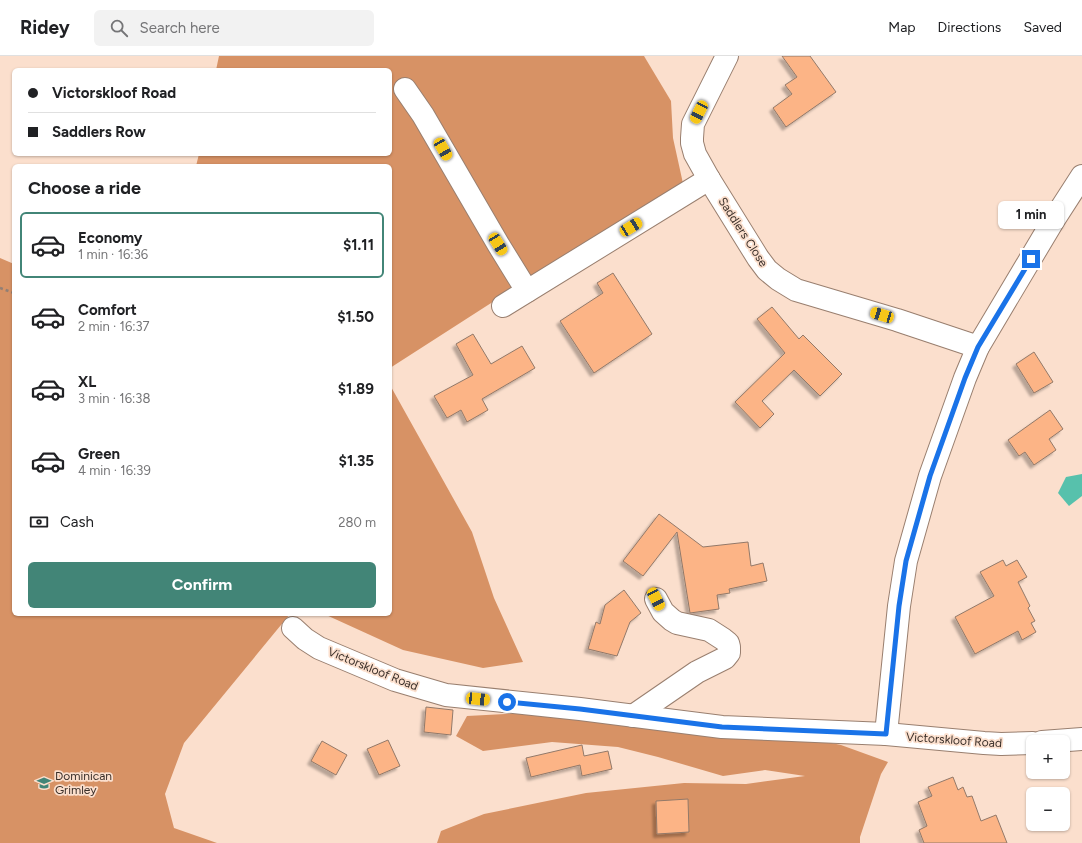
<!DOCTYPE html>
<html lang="en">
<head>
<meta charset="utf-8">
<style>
  :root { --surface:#fff; --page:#f2f2f2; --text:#202124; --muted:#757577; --line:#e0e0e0; --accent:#428577 }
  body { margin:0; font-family:Figtree,sans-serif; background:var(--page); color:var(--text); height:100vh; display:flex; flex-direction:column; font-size:15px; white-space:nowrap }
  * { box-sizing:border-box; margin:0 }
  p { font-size:13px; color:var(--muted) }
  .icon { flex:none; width:22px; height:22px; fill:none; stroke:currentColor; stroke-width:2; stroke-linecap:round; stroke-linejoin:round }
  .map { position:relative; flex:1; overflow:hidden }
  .panel { position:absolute; left:12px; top:108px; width:380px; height:452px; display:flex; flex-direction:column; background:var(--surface); border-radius:6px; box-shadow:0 1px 3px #0004 }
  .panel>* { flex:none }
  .banner { position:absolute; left:12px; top:12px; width:380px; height:88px; border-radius:6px; box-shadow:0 1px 3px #0004; display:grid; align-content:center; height:88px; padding:0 16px; background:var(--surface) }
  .fabs { position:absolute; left:1026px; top:679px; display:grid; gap:8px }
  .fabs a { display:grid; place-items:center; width:44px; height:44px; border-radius:6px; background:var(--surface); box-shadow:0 1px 3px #0004; font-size:20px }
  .end { position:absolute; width:18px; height:18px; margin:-9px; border:5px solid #1a73e8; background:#fff; box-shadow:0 0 0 2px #fff }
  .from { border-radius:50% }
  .bubble { position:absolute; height:28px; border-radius:6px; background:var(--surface); box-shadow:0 1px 3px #0004; font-size:13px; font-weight:700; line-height:28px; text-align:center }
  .car { position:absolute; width:12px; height:24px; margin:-12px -6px; border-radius:5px; box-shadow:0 0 3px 1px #0007; background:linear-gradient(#f5c518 24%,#345 0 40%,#f5c518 0 76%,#345 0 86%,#f5c518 0) }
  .banner b { display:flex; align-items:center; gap:14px; height:38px; font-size:15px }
  .banner b+b { border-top:1px solid var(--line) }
  .banner i { width:10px; height:10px; background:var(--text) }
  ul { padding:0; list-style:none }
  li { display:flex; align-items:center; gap:12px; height:66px; margin:0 8px 6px; padding:0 8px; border:2px solid transparent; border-radius:6px }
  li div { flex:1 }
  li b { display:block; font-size:15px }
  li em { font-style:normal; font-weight:700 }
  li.current { border-color:var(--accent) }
  li>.icon { width:36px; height:36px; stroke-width:1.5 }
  h2 { padding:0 16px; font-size:18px; line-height:48px }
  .pay { display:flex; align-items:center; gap:10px; height:44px; padding:0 16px; font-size:15px }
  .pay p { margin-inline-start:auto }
  .cta { display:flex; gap:8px; margin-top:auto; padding:8px 16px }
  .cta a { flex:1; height:46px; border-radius:6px; background:var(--accent); color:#fff; font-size:16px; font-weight:700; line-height:46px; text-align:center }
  header { display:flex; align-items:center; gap:24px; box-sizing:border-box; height:56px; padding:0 20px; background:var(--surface); border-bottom:1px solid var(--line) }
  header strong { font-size:19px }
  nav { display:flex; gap:22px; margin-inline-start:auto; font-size:14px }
  .search { width:280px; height:36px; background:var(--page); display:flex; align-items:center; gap:10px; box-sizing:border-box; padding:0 14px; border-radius:6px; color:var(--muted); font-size:15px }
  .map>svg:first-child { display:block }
  .forest { fill:#d79265 }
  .water { fill:#57c1ac }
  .building { fill:#fcb486; stroke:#927969; filter:url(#shadow) }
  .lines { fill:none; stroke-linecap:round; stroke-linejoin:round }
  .minor-casing { stroke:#997f6f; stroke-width:24 }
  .path { stroke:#927f74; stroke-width:2.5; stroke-dasharray:3 3; stroke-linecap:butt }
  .minor { stroke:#fff; stroke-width:22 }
  .route { stroke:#1a73e8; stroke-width:5 }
  .labels { text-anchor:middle; stroke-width:3.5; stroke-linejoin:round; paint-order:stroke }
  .street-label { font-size:12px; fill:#3a2f29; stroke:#fbdfcd }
  .poi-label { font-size:12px; fill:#3a2f29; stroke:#fbdfcd; text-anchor:start }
</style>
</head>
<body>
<header>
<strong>Ridey</strong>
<div class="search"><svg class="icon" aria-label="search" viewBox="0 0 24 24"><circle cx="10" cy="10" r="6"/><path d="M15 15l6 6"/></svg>Search here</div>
<nav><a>Map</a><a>Directions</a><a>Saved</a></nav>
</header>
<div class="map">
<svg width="1082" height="787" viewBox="0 0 1082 787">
  <defs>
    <filter id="shadow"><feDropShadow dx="-3.5" dy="3.5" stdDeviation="1" flood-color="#0004"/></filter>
  </defs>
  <rect width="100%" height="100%" fill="#fbdfcd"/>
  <g class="forest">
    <polygon points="219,0 644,0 671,45 673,82 684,132 502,240 390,312 390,110 196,110 199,98 390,98 390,14 216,14"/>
    <polygon points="0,202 14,208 14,558 290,558 184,687 165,738 174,772 217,787 0,787"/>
    <polygon points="390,329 472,476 494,542 523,606 483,612 403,594 324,558 390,558"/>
    <polygon points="545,656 788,678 841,689 888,706 881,718 860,781 860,787 437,787 441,775 484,758 586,737 684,727 746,728 805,720 765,714 723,720 658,701 618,691 552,686 483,695 456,680 467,660"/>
  </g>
  <polygon class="water" points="1082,418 1082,440 1069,450 1058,437 1066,421"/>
  <g class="building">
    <polygon points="782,0 810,0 836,36 786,71 773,52 792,38 785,29 797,21"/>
    <polygon points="613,217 652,278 594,317 560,265 603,237 597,227"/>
    <polygon points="772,251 799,283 803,279 842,318 820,340 794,314 762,345 774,358 760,372 735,346 785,297 757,263"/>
    <polygon points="473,278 491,308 522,290 535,312 482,343 488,354 467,366 461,354 447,362 434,340 473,319 456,288"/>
    <polygon points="1034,296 1053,326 1034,337 1016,308"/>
    <polygon points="1050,354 1063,373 1049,383 1056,394 1034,409 1025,396 1019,400 1008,384"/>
    <polygon points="659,458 703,491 748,486 751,510 763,507 767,525 729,533 730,537 717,539 719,553 690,557 677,476 643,520 623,505"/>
    <polygon points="1003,504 1006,510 1017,504 1027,521 1018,526 1030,550 1028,552 1035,565 1031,567 1036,576 1022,584 1018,575 975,598 955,561 994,540 980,516"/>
    <polygon points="624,534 641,557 630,566 617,600 588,593 596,566 600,568 605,549"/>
    <polygon points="426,651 453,654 451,679 424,676"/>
    <polygon points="388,684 400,710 379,719 367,693"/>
    <polygon points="322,685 347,699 336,719 311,705"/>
    <polygon points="582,689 584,700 608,695 612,713 582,720 580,709 531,721 526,702"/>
    <polygon points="953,721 958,734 963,731 967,741 972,740 981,765 996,759 1007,787 924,787 919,774 927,770 918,746 932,740 928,731"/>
    <polygon points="688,743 689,776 657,778 656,745"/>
  </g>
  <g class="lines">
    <defs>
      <g id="minor">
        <polyline points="727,0 693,68 692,82 692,87 695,98 709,123 758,202 767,214 778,223 796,234 897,264 978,291"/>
        <polyline points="405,33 423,59 498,188 527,235"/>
        <polyline points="503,250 709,123"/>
        <polyline points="293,572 305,583 319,592 395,624 446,639 580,653 722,671 886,678 984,687 1001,688 1033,687"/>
        <polyline points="633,660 697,616 725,602 729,597 729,591 728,587 723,583 709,574 677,567 672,564 663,556 656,543"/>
        <polyline points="886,678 899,550 906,505 930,420 965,322 978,291 1053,165 1082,120"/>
        <polyline points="1042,686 1082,683"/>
      </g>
    </defs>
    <use href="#minor" class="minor-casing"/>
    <polyline class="path" points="0,232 14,237"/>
    <use href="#minor" class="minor"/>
  </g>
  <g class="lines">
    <polyline class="route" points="507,646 580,653 722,671 886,678 899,550 906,505 930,420 965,322 978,291 1031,203"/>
  </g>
  <defs>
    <symbol id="school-bare" viewBox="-9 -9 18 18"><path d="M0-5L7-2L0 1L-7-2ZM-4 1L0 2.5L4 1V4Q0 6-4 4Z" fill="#428577" stroke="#fbdfcd" stroke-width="2.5" paint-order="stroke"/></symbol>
  </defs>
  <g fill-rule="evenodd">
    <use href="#school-bare" x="34" y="717" width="20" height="20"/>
  </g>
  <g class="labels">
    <g class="street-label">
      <text transform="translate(743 176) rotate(57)" y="4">Saddlers Close</text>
      <text transform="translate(373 613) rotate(22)" y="4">Victorskloof Road</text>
      <text transform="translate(954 684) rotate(4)" y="4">Victorskloof Road</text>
    </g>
    <g class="poi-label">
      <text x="55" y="724">Dominican<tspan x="55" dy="14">Grimley</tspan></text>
    </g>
  </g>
</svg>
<div class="fabs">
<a>+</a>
<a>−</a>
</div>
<i class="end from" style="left:507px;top:646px"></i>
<i class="end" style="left:1031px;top:203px"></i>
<div class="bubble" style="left:998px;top:145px;width:66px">1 min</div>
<i class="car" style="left:699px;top:56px;rotate:207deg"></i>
<i class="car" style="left:443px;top:93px;rotate:150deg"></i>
<i class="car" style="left:631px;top:171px;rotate:58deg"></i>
<i class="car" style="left:498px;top:188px;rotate:148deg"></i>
<i class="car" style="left:882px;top:259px;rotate:287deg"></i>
<i class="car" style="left:656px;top:543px;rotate:153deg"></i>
<i class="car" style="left:478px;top:643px;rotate:96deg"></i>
<div class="banner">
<b><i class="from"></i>Victorskloof Road</b>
<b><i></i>Saddlers Row</b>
</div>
<section class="panel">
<h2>Choose a ride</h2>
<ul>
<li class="current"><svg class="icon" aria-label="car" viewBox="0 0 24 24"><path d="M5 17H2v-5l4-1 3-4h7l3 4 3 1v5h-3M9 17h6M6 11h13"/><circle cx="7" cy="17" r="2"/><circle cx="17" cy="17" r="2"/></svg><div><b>Economy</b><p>1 min · 16:36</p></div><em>$1.11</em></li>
<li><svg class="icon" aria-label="car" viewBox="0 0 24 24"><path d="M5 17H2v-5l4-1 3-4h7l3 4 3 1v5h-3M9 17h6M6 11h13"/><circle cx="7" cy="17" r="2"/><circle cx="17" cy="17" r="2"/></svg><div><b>Comfort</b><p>2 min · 16:37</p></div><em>$1.50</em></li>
<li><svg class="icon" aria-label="car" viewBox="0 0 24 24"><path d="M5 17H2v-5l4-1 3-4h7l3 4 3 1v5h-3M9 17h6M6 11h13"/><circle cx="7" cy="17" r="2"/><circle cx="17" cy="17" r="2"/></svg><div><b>XL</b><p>3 min · 16:38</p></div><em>$1.89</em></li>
<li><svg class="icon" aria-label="car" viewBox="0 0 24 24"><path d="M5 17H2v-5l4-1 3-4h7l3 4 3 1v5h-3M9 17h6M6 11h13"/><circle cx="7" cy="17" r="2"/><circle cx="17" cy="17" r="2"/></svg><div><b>Green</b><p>4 min · 16:39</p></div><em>$1.35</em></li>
</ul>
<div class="pay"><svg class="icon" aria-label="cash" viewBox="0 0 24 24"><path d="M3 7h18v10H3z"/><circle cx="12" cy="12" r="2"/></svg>Cash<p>280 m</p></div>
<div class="cta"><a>Confirm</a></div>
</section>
</div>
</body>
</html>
